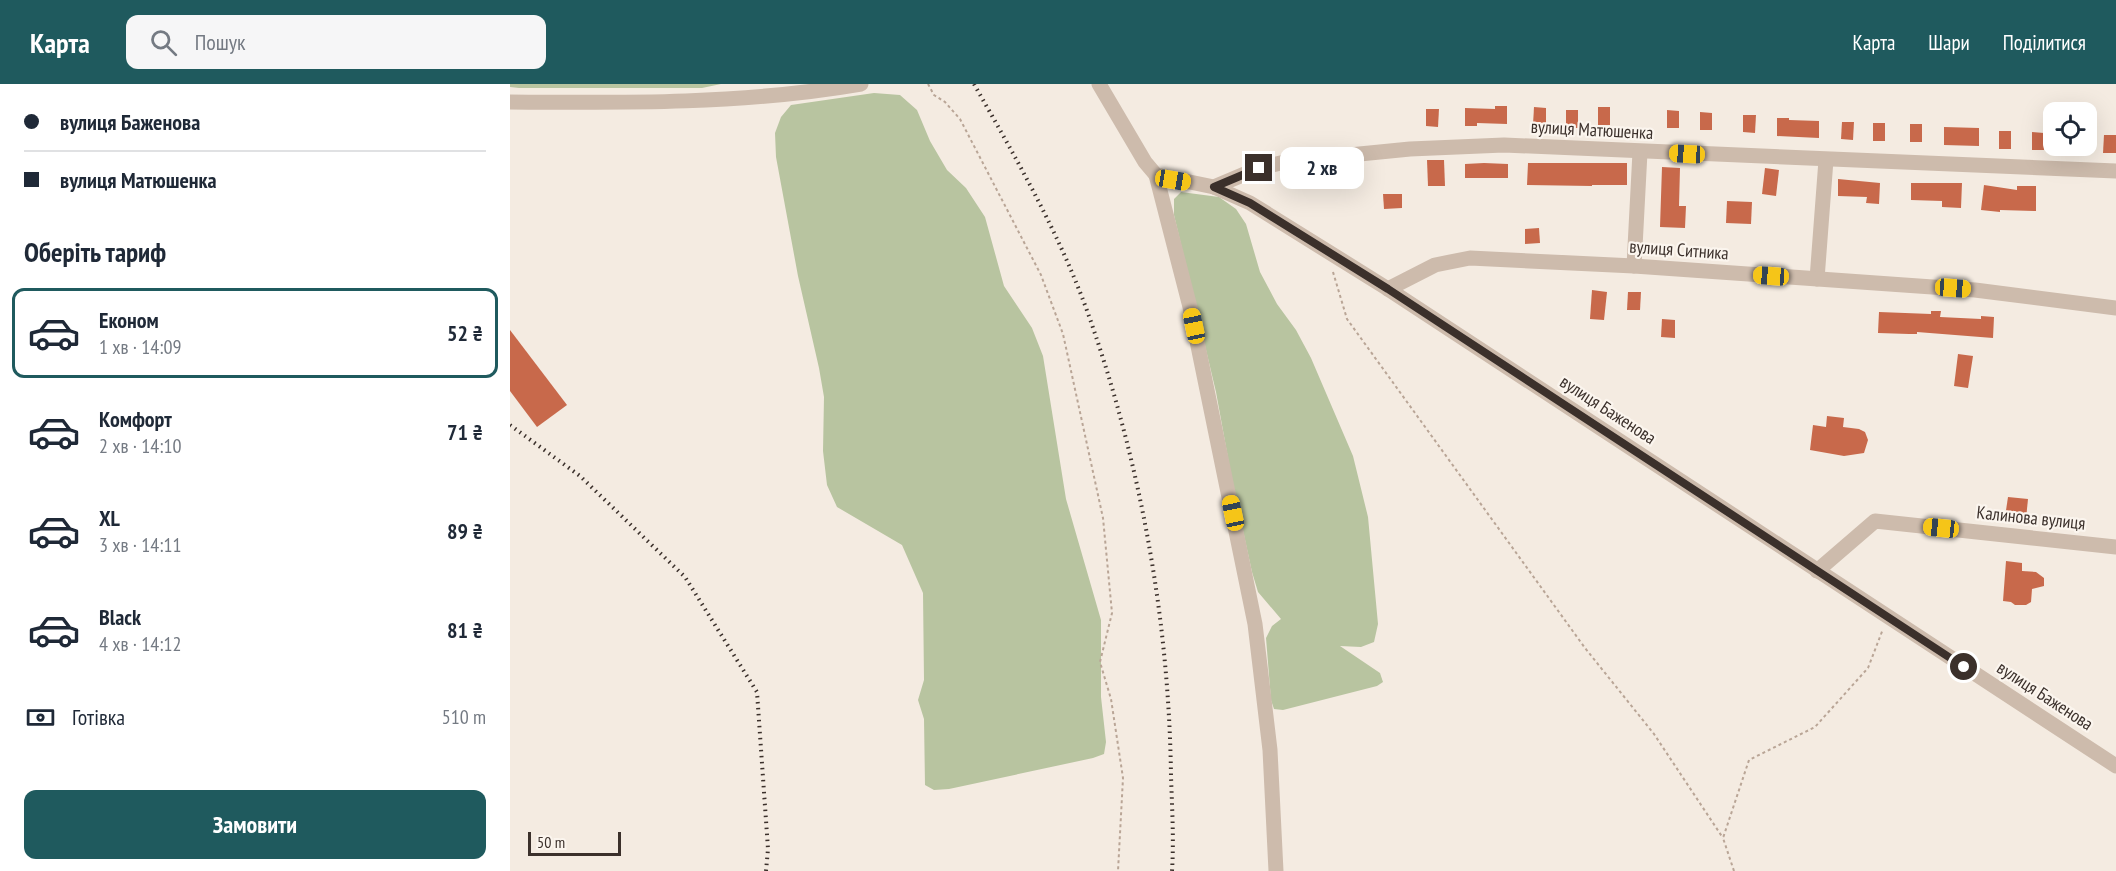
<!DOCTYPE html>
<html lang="uk">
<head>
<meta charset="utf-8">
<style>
  :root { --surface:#fff; --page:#f6f6f7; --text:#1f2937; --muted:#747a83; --line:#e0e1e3; --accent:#1f5a5e }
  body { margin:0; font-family:"PT Sans Narrow",sans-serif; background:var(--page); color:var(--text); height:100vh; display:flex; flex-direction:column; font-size:22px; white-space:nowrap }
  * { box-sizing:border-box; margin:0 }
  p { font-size:20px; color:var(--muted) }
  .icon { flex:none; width:33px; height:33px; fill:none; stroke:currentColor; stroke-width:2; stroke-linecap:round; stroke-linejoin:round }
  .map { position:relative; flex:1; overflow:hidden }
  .panel { display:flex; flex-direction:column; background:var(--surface); width:510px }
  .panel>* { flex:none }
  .guide { display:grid; align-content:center; height:132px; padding:0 24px; background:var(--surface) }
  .tools { position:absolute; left:1533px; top:18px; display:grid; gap:12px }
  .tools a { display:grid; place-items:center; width:54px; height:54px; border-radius:12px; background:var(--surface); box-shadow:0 6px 24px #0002; font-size:30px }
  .scale { position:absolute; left:18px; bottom:15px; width:93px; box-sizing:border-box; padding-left:6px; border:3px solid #3b302b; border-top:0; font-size:16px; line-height:21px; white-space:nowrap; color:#3b302b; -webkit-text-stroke:4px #fbf5ee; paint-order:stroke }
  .end { position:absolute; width:27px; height:27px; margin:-14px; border:8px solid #3b302b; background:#fff; box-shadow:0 0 0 3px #fff }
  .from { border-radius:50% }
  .bubble { position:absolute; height:42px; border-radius:12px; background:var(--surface); box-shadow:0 6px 24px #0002; font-size:20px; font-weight:700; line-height:42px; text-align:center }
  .car { position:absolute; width:18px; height:36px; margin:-18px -9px; border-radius:8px; box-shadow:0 0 4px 2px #0007; background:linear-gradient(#f5c518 24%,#345 0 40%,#f5c518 0 76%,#345 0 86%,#f5c518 0) }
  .guide b { display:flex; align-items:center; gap:21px; height:57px; font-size:22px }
  .guide b+b { border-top:2px solid var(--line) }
  .guide i { width:15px; height:15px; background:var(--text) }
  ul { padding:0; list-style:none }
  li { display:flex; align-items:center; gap:18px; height:90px; margin:0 12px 9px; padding:0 12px; border:3px solid transparent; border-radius:12px }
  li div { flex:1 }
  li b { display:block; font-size:22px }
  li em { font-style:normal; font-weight:700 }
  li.on { border-color:var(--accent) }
  li>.icon { width:54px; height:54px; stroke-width:1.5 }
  h2 { padding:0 24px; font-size:27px; line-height:72px }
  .pay { display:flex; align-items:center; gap:15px; height:66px; padding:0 24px; font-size:22px }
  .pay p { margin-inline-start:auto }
  .primary-button { display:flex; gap:12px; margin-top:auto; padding:12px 24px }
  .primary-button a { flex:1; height:69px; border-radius:12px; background:var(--accent); color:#fff; font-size:24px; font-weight:700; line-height:69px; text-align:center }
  header { display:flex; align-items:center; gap:36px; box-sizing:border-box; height:84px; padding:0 30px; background:var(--accent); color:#fff }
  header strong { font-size:28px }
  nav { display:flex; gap:33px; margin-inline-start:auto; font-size:21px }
  .search { width:420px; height:54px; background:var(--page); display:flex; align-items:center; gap:15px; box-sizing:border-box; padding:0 21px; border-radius:12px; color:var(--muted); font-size:22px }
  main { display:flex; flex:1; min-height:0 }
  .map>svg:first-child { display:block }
  .green { fill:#b8c4a0 }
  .building { fill:#c8694b }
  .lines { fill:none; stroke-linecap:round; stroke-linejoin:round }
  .path { stroke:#b9a596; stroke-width:2; stroke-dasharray:3 3; stroke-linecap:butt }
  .minor { stroke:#cdbbac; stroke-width:15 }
  .rail { stroke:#3b302b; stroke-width:4; stroke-dasharray:1.5 4.5; stroke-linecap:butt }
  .route { stroke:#3b302b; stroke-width:8 }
  .labels { text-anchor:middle; stroke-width:4.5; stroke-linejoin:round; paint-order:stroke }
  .street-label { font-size:18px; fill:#3b302b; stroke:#fbf5ee }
</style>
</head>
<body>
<header>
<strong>Карта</strong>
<div class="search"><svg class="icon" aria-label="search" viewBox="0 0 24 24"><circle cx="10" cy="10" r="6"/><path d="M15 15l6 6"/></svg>Пошук</div>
<nav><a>Карта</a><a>Шари</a><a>Поділитися</a></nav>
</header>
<main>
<section class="panel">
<div class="guide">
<b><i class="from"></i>вулиця Баженова</b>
<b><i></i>вулиця Матюшенка</b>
</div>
<h2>Оберіть тариф</h2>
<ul>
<li class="on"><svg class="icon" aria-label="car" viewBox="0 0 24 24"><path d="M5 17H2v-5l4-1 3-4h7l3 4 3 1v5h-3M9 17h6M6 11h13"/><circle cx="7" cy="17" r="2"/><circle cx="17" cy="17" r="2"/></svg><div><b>Економ</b><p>1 хв · 14:09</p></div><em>52 ₴</em></li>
<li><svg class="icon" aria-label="car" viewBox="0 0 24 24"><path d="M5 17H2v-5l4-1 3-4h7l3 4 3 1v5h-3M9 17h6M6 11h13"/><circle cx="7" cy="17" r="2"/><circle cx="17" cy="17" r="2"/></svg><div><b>Комфорт</b><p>2 хв · 14:10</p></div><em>71 ₴</em></li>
<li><svg class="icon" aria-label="car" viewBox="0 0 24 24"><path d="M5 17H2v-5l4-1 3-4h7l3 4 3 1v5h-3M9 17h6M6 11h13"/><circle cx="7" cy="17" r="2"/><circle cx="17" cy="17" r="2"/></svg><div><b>XL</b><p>3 хв · 14:11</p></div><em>89 ₴</em></li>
<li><svg class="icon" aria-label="car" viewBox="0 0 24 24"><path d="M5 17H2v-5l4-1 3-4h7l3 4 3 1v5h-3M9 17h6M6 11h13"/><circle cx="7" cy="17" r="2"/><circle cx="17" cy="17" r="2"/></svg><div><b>Black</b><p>4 хв · 14:12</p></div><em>81 ₴</em></li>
</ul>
<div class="pay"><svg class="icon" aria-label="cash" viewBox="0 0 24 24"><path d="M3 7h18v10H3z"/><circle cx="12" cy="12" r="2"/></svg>Готівка<p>510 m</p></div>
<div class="primary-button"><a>Замовити</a></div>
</section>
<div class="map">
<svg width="1606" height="787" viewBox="0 0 1606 787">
  <rect width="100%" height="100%" fill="#f4ebe1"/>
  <g class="green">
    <polygon points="0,0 211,0 192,4 9,4 0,3"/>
    <polygon points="364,9 390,11 407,26 420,57 437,86 456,104 475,133 494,202 522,244 533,272 556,415 591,536 591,613 596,658 594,670 583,674 439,705 424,706 415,701 414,635 408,616 414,596 413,509 392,461 327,423 317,401 313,367 314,313 309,284 288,192 266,73 265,49 271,33 281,21"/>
    <polygon points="671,108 709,113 726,125 736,140 750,188 767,220 786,246 801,274 843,372 858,433 868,540 864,558 851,563 830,562 870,589 873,598 867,602 773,626 764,625 761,616 756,554 762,542 771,535 748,508 742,488 722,396 706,308 664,131 664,115"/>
  </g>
  <g class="building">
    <polygon points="985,22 997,22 997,40 967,39 967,42 955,42 955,24 985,25"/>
    <polygon points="1024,23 1036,24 1036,42 1023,41"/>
    <rect x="1088" y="23" width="12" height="18"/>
    <polygon points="916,25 929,25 928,43 916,42"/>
    <rect x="1056" y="26" width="12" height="18"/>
    <polygon points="1157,26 1169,27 1169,44 1157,44"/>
    <polygon points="1190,28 1202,29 1202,46 1190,46"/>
    <polygon points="1233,31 1246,31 1245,49 1233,48"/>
    <polygon points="1267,34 1279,34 1279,36 1309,37 1309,54 1267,52"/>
    <polygon points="1332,38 1344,38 1343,56 1331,55"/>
    <rect x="1363" y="39" width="12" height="18"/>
    <rect x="1400" y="40" width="12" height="18"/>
    <polygon points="1434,43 1469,44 1469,62 1434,61"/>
    <rect x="1489" y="47" width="12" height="18"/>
    <polygon points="1522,48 1534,49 1534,66 1522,66"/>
    <polygon points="1594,51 1606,51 1606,69 1593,69"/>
    <polygon points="917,76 934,76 935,102 918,102"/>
    <polygon points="974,79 998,80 998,94 955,94 955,80"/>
    <polygon points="1018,79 1117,79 1117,101 1082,101 1082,102 1017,101"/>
    <polygon points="1152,83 1170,84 1169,122 1176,122 1175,144 1150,143"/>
    <polygon points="1255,84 1269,86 1266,112 1252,110"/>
    <polygon points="1328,95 1370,99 1369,120 1356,119 1357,113 1328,112"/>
    <polygon points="1401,99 1452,99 1451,124 1432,123 1432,117 1401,116"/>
    <polygon points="1474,101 1507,106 1507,102 1526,102 1526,127 1490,126 1490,128 1471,126"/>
    <polygon points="873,110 892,110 892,124 874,125"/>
    <polygon points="1217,117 1242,118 1241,140 1216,139"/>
    <polygon points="1029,144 1030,159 1015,160 1015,145"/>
    <polygon points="1082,206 1097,208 1094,236 1080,235"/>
    <polygon points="1118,208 1131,208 1130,226 1117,226"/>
    <polygon points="1421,227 1431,227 1430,233 1471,235 1471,232 1484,233 1483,254 1407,248 1407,250 1399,250 1368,249 1369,228 1421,230"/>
    <polygon points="1152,235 1165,236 1165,254 1151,253"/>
    <polygon points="0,246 57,321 27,343 0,307"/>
    <polygon points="1448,270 1463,272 1458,304 1444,302"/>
    <polygon points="1317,332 1334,334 1333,343 1349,345 1355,348 1358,356 1354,369 1334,372 1300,366 1303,341 1316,343"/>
    <polygon points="1498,413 1518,415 1516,435 1495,433"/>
    <polygon points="1496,477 1512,479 1512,487 1526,488 1534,494 1534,502 1522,505 1521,518 1516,521 1505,521 1501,518 1493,517"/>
  </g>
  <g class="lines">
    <g class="path">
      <polyline points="418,0 424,11 435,18 450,35 531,191 553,250 593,434 602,529 590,578 601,615 613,694 608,787"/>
      <polyline points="823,188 837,235 1075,564 1144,650 1213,754"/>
      <polyline points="1224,787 1213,754 1239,676 1305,643 1358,584 1373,545"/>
    </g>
    <g class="minor">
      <polyline points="589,0 635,78 646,91 704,103 740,119 878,205 1606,682"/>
      <path d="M0,18c117,1 235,2 351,-18"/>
      <polyline points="646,91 680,223 745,540 760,666 766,787"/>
      <polyline points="704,103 749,84 779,77 900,65 994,61 1606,87"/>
      <polyline points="1124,182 1130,68"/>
      <polyline points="1307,195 1316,76"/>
      <polyline points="878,205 925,181 960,174 1124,182 1465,206 1606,224"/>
      <polyline points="1307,487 1365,437 1606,463"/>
    </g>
    <g class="rail">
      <path d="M464,0c43,76 87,152 116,235 51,147 79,302 81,457 1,31 3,64 1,95"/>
      <polyline points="0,341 70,392 175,493 247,608 258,765 256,787"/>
    </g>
  </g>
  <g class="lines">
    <polyline class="route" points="749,84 704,103 740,119 878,205 1454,583"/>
  </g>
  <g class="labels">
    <g class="street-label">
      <text transform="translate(1082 46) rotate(3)" y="6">вулиця Матюшенка</text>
      <text transform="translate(1169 166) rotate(4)" y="6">вулиця Ситника</text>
      <text transform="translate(1098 326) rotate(33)" y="6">вулиця Баженова</text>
      <text transform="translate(1521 434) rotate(6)" y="6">Калинова вулиця</text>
      <text transform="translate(1535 612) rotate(33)" y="6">вулиця Баженова</text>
    </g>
  </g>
</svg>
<div class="tools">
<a><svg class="icon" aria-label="locate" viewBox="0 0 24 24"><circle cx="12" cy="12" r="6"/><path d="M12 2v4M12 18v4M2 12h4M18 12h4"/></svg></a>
</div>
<div class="scale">50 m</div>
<i class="end from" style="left:1454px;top:583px"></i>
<i class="end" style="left:749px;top:84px"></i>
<div class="bubble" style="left:770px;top:63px;width:84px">2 хв</div>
<i class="car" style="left:1177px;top:70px;rotate:273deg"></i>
<i class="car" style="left:663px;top:96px;rotate:99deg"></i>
<i class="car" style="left:1261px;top:192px;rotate:274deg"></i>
<i class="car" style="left:1443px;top:204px;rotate:94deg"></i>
<i class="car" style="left:684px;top:242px;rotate:348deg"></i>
<i class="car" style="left:723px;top:429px;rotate:348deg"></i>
<i class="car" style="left:1431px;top:444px;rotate:276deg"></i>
</div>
</main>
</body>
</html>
